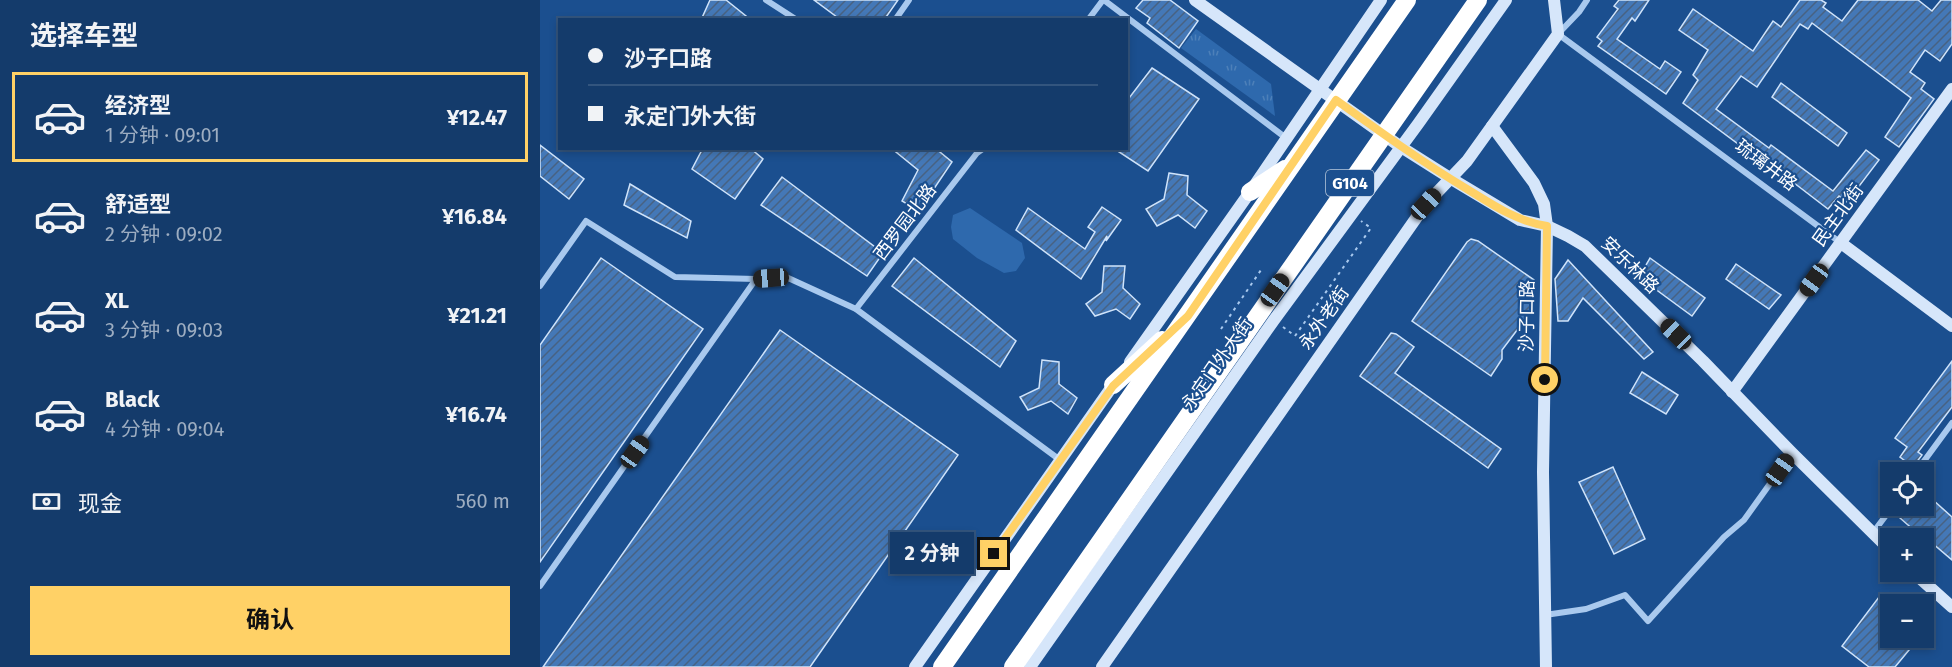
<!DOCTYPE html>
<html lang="zh">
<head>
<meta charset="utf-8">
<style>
  :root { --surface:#143b6b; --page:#214673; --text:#f1f3f6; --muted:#9dadc1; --line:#33557e; --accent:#ffd166 }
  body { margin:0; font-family:"Fira Sans","Noto Sans SC",sans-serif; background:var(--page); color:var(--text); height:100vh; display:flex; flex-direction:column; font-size:22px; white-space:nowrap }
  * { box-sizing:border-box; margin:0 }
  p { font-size:20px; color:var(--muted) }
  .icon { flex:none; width:33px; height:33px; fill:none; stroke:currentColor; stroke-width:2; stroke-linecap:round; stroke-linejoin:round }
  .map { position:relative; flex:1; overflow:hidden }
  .side { display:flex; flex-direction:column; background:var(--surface); width:540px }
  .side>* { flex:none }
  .guide { position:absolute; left:18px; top:18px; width:570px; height:132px; border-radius:0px; box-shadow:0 3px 9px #0003,0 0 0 2px var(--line); display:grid; align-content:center; height:132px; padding:0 30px; background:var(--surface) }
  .controls { position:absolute; left:1340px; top:462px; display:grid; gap:12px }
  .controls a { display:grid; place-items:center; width:54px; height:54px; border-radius:0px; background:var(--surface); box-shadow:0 3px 9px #0003,0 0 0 2px var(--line); font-size:30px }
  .end { position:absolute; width:27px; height:27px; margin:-14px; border:8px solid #ffd166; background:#111; box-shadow:0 0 0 3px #111 }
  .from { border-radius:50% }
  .bubble { position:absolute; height:42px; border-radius:0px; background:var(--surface); box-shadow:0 3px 9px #0003,0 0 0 2px var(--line); font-size:20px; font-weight:700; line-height:42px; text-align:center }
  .car { position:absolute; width:18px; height:36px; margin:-18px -9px; border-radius:8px; box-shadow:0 0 4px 2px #0007; background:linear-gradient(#222 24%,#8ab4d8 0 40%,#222 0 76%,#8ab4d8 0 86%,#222 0) }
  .guide b { display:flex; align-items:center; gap:21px; height:57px; font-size:22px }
  .guide b+b { border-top:2px solid var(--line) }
  .guide i { width:15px; height:15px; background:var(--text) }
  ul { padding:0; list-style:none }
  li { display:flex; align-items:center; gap:18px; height:90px; margin:0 12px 9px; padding:0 18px; border:3px solid transparent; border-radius:0px }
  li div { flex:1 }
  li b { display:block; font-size:22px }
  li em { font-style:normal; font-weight:700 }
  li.on { border-color:var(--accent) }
  li>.icon { width:54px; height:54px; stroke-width:1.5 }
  h2 { padding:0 30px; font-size:27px; line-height:72px }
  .pay { display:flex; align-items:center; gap:15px; height:66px; padding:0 30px; font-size:22px }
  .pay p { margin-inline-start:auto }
  .button { display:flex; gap:12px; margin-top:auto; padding:12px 30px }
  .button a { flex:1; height:69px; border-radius:0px; background:var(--accent); color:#111; font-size:24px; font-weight:700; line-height:69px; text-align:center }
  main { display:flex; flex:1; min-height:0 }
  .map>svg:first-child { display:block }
  .park { fill:url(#park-tufts) }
  .pitch { fill:#2e69ad }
  .building { fill:url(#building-hatch); stroke:#cfe3fa; stroke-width:1.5 }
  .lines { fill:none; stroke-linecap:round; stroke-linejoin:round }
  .path { stroke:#a9c9ee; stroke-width:2; stroke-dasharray:3 4.5; stroke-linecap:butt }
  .street { stroke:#a9c9ee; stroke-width:6 }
  .secondary { stroke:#d6e6fa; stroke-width:12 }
  .highway { stroke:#fff; stroke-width:18 }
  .route { stroke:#ffd166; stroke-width:8 }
  .labels { text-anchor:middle; stroke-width:4.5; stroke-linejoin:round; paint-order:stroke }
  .shield { fill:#1b4f8f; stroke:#bbcadd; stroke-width:1.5 }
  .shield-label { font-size:16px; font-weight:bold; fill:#fff }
  .street-label { font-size:18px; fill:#fff; stroke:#1b4f8f }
</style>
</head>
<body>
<main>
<section class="side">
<h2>选择车型</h2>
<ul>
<li class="on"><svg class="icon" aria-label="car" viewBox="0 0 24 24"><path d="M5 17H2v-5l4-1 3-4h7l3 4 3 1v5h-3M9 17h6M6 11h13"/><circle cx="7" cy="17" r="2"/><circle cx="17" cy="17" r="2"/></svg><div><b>经济型</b><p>1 分钟 · 09:01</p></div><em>¥12.47</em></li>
<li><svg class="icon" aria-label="car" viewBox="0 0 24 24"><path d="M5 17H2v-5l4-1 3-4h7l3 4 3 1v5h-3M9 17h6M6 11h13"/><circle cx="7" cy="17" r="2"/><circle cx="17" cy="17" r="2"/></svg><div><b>舒适型</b><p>2 分钟 · 09:02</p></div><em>¥16.84</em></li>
<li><svg class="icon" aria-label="car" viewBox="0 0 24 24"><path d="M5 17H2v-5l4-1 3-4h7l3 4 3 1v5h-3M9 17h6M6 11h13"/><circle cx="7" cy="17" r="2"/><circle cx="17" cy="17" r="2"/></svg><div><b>XL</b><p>3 分钟 · 09:03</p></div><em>¥21.21</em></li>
<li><svg class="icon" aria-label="car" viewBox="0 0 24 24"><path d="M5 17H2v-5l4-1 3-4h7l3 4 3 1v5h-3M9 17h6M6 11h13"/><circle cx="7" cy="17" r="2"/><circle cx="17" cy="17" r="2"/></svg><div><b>Black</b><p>4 分钟 · 09:04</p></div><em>¥16.74</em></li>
</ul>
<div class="pay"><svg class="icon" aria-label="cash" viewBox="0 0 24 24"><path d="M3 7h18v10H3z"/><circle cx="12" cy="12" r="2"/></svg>现金<p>560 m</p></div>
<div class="button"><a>确认</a></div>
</section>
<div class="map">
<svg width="1412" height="667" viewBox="0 0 1412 667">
  <defs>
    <pattern id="park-tufts" width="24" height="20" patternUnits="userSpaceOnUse" patternTransform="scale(1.5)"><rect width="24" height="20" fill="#2e69ad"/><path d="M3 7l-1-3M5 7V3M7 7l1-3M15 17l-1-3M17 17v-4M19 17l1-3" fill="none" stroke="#4d80b9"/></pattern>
    <pattern id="building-hatch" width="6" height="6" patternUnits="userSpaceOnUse" patternTransform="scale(1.5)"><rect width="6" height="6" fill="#4478b7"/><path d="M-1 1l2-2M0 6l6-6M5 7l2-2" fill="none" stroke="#486282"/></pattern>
  </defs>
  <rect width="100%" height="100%" fill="#1b4f8f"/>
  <polygon class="park" points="656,29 731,84 735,116 641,48"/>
  <polygon class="pitch" points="430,208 482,243 485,258 476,271 464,273 437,258 413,239 411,227 413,215"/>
  <g class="building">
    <polygon points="170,0 186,0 211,20 161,20"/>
    <polygon points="274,0 358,0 344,20 301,20"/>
    <polygon points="603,0 630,0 658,21 639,48 607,23 610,18 596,8"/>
    <polygon points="1079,0 1109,0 1095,21 1092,18 1077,39 1120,69 1125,61 1141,72 1126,94 1058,46 1062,41 1057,37 1078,9 1074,6"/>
    <polygon points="1260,0 1281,0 1286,3 1283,7 1302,21 1318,0 1378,0 1392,11 1401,0 1412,0 1412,44 1400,61 1385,50 1370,72 1385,83 1381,89 1394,99 1359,147 1345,137 1371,98 1272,23 1268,29 1260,24 1217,87 1201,76 1176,109 1229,148 1231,145 1293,191 1326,150 1339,160 1307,202 1299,196 1288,209 1215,153 1213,155 1143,103 1158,80 1153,75 1168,50 1139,30 1153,9 1213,51 1233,21 1241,27"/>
    <polygon points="612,68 659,99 608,171 573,148 586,148 586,102"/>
    <polygon points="1241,83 1307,133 1298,146 1232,97"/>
    <polygon points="0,145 44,179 29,199 0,176"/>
    <polygon points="163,148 210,148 223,159 195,199 152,169"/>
    <polygon points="351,148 395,148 412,162 379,211 362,201 378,170"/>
    <polygon points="629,173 648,176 647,195 667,211 655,228 638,215 617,226 606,209 624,199"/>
    <polygon points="242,177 343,253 327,276 221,205"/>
    <polygon points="90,184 151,221 147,238 84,205"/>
    <polygon points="562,207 581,220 566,241 567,236 541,279 476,230 488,208 545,249 555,232 548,227"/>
    <polygon points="931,239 938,241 994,280 993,309 962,350 962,359 951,376 872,321 927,242"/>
    <polygon points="61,258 163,329 0,562 0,345"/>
    <polygon points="374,258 476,341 460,367 352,286"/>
    <polygon points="1110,258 1165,298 1152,316 1099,277"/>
    <polygon points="1028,260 1113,352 1104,359 1043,298 1028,321 1018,321 1015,279"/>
    <polygon points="1196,264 1241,295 1229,309 1186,279"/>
    <polygon points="564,266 585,266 583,288 600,304 590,319 576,309 555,316 546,304 562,292"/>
    <polygon points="240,330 418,455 270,667 3,667"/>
    <polygon points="851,333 856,334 874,347 855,373 961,449 948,468 820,376"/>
    <polygon points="502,360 519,362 519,384 537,398 528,414 511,401 488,410 480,397 499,388"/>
    <polygon points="1412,361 1412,407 1378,452 1382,455 1373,467 1360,457 1367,447 1355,438"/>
    <polygon points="1102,372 1138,395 1126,414 1090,393"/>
    <polygon points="1073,467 1105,539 1074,554 1039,482"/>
    <polygon points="1383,491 1412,517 1412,560 1392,543 1391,545 1360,518 1371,506 1383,506"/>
    <polygon points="1342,593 1350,600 1350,638 1379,638 1355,667 1329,667 1302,646"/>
  </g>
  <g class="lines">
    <g class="path">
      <polyline points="743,327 755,336 831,228 821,221"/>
      <polyline points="681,329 721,270"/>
    </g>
    <g class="street">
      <polyline points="226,0 257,20"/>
      <polyline points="564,0 746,138"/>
      <polyline points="1047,0 1039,12 1018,34 1301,243"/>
      <polyline points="355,20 369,0"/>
      <polyline points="548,20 563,0"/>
      <polyline points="0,286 46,221 135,277 216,279 246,277 316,309 520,460"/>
      <polyline points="316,309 437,153 444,148"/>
      <polyline points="1376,472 1412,423"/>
      <polyline points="1332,534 1353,506"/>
      <polyline points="0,586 216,279"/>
      <polyline points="1005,615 1046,609 1085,595 1108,621 1184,537 1204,520 1252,453"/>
    </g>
    <g class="secondary">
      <polyline points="655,0 861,147 910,178 980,220 1007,226 1028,236 1045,246 1163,361 1252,453 1350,550"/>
      <polyline points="952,126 994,183 1004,204 1007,226 1003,472 1006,667"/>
      <polyline points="1301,243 1412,326"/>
      <polyline points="590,362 710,192 841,0"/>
      <polyline points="1192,392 1412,89"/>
      <polyline points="1373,572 1412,607"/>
      <polyline points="375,667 576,381"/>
      <polyline points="490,667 734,320 878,124 966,0"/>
      <polyline points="562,667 886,204 927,161 1018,34 1014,0"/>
    </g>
    <g class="highway">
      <polyline points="710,192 745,169"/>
      <polyline points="573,385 622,340"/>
      <polyline points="402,667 867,0"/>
      <polyline points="473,667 938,0"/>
    </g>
  </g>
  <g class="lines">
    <path class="route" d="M454,554l119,-168 75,-70 148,-216c43,31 86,62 131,89 26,16 49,32 80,37l-2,154"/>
  </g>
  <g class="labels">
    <rect class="shield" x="786" y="170" width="48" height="26" rx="4.5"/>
    <g class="shield-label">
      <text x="810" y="189">G104</text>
    </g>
    <g class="street-label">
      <text transform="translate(1226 165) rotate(37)" y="6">琉璃井路</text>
      <text transform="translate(1298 215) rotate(-54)" y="6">民主北街</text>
      <text transform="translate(365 222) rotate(-53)" y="6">西罗园北路</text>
      <text transform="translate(1090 265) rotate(44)" y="6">安乐林路</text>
      <text transform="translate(987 316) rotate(-89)" y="6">沙子口路</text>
      <text transform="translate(784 318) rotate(-55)" y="6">永外老街</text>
      <text transform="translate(677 364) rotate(-55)" y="6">永定门外大街</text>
    </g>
  </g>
</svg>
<div class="controls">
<a><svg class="icon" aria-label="locate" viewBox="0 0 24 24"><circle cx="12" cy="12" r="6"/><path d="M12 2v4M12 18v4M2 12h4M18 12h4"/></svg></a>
<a>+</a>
<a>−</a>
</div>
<i class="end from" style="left:1005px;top:380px"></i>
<i class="end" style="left:454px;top:554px"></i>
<div class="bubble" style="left:350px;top:532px;width:84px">2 分钟</div>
<i class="car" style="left:886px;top:204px;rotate:43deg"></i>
<i class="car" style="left:231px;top:278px;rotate:266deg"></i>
<i class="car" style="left:1274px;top:280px;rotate:216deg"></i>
<i class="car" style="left:735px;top:290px;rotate:35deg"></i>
<i class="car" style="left:1136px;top:334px;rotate:314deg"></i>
<i class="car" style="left:95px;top:452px;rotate:35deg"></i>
<i class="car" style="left:1240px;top:470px;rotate:35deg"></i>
<div class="guide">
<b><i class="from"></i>沙子口路</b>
<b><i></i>永定门外大街</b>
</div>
</div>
</main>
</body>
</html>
